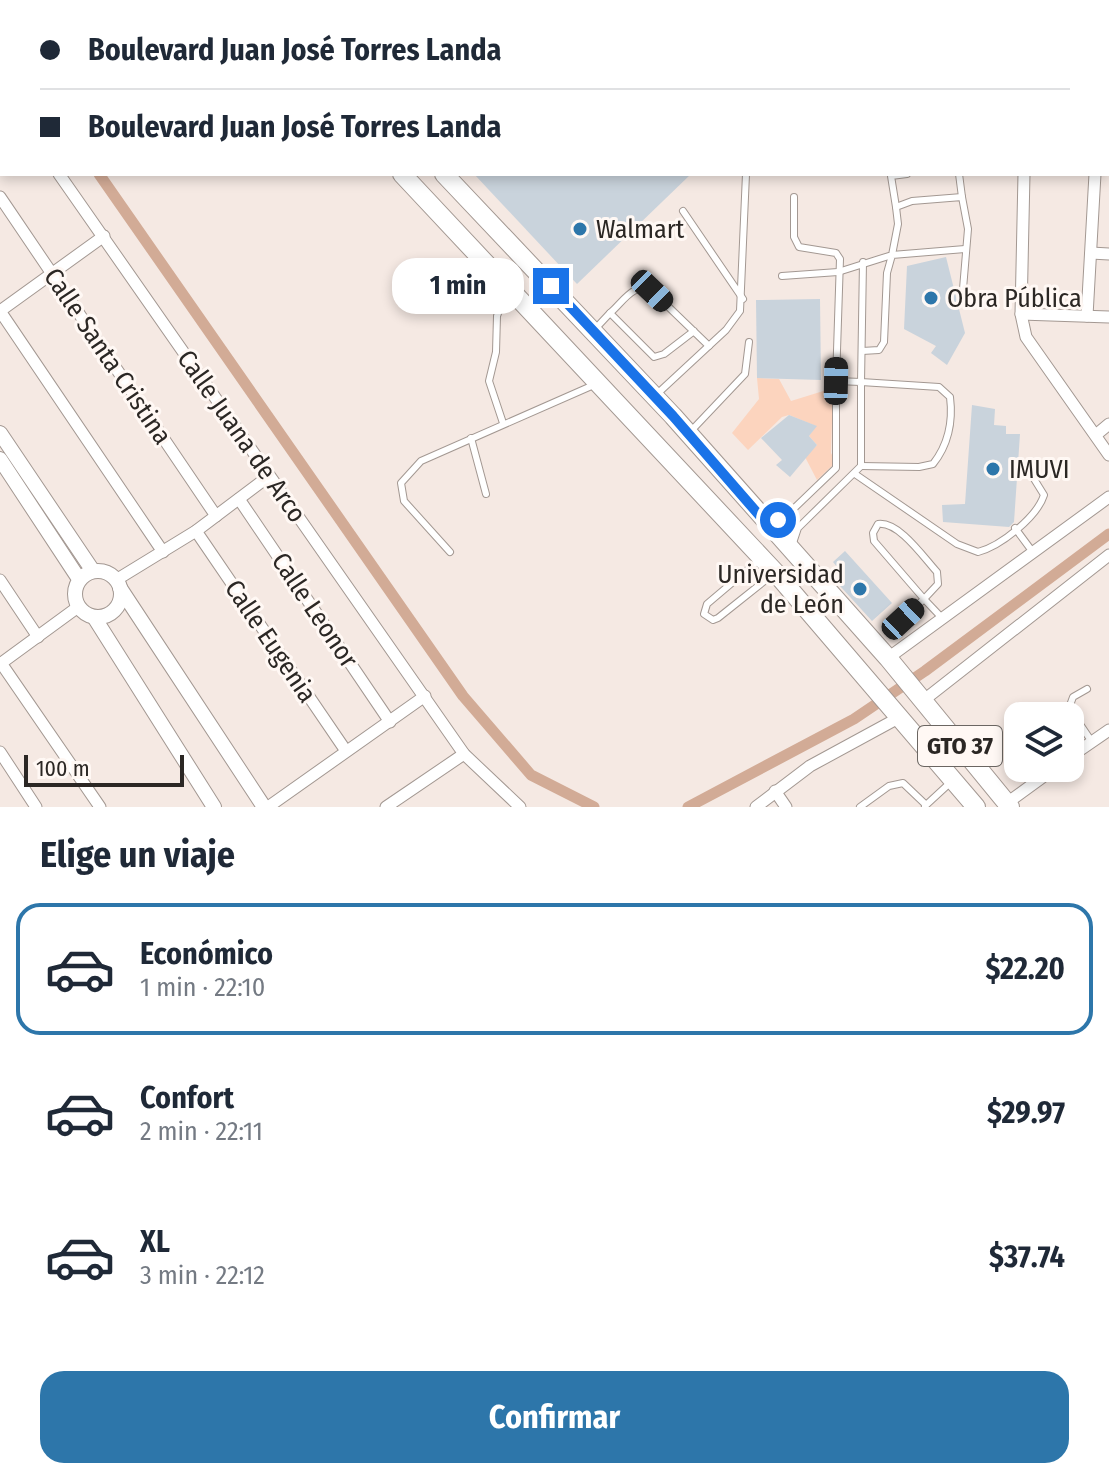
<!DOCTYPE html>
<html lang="es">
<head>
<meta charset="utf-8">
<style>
  :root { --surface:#fff; --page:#f6f6f7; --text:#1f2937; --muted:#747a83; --line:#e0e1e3; --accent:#2d76aa }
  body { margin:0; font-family:"Fira Sans Condensed",sans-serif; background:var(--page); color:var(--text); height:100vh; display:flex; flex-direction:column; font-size:30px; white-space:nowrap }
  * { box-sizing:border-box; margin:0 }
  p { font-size:26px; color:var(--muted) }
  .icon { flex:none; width:44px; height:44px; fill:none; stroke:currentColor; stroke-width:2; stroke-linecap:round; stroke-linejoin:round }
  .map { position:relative; height:807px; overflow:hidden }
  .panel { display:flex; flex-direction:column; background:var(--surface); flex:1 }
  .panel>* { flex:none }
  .top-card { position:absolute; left:0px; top:0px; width:1110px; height:176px; box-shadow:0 4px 12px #0003; display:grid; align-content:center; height:176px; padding:0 40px; background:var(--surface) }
  .fabs { position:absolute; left:1004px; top:702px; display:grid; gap:16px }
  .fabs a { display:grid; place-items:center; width:80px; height:80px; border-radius:16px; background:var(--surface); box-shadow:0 4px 12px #0003; font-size:40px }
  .scale { position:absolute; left:24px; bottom:20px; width:160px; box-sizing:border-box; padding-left:8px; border:4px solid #2b2724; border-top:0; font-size:22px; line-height:28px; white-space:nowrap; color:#2b2724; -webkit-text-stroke:6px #fff8f4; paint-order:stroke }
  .end { position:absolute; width:36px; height:36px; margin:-18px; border:10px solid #1a73e8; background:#fff; box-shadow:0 0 0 4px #fff }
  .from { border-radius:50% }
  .bubble { position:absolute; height:56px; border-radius:24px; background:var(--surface); box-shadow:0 4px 12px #0003; font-size:26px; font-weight:700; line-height:56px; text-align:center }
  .car { position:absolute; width:24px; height:48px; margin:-24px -12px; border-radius:10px; box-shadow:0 0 6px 2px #0007; background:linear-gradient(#222 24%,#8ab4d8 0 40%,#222 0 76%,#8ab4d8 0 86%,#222 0) }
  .top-card b { display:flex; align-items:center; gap:28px; height:76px; font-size:30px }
  .top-card b+b { border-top:2px solid var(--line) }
  .top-card i { width:20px; height:20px; background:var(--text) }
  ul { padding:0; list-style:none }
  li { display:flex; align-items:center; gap:24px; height:132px; margin:0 16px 12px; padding:0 24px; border:4px solid transparent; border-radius:24px }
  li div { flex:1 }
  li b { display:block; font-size:30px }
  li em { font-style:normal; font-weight:700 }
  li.active { border-color:var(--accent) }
  li>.icon { width:72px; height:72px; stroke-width:1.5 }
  h2 { padding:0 40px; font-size:36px; line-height:96px }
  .cta { display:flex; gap:16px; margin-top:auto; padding:16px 40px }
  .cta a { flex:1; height:92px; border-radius:24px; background:var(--accent); color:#fff; font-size:32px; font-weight:700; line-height:92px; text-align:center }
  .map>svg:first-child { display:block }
  .green { fill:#fcd4be }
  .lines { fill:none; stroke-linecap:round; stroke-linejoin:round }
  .canal { stroke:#d2ab96; stroke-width:11 }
  .building { fill:#c9d3dc }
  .service-casing { stroke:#a39892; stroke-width:8 }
  .minor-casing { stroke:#a39892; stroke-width:13 }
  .tertiary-casing { stroke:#a39892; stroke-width:16 }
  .primary-casing { stroke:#a39892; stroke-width:20 }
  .service { stroke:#fff; stroke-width:6 }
  .minor { stroke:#fff; stroke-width:11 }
  .tertiary { stroke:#fff; stroke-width:14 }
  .primary { stroke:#fff; stroke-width:18 }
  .route { stroke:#1a73e8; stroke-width:10 }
  .poi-dot { fill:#2d76aa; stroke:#fff8f4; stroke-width:3 }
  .labels { text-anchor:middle; stroke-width:6; stroke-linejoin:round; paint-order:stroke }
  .shield { fill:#fff8f4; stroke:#6b6662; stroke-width:2 }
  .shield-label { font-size:24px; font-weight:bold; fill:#2b2724 }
  .poi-label { font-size:26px; fill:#2b2724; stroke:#fff8f4; text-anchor:start }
  .street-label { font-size:26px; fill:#2b2724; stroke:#fff8f4 }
</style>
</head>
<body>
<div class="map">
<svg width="1109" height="807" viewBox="0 0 1109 807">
  <rect width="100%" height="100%" fill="#f5e9e3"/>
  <polygon class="green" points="757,378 779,379 791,401 833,388 831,453 836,462 817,480 805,457 817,445 809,436 816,426 789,415 782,417 748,450 732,433 759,399"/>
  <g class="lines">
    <g class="canal">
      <polyline points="0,40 2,43"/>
      <polyline points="99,174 463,696 531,775 594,807"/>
      <polyline points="688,807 854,719 925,671 1109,534"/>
    </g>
  </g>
  <g class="building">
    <polygon points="474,174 691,174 577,284"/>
    <polygon points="946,257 965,333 947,365 931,353 936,346 904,329 907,266"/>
    <polygon points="820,299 821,380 757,378 756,300"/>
    <polygon points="972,405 995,409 994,425 1006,426 1006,434 1020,434 1014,522 1009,527 943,522 942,505 965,504"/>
    <polygon points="789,415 817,426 809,436 817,445 790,477 776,465 782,460 761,438"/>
    <polygon points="845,551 892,603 872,621 830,575 838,568 833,562"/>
  </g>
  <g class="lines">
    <defs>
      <g id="service">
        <polyline points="341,0 343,2"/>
        <polyline points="448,2 450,0"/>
        <polyline points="566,2 568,0"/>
        <polyline points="959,174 962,197"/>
        <polyline points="794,197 794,237 799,247 836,253 840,259 836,381"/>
        <polyline points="896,207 891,176 907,174"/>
        <polyline points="683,211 743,299"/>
        <polyline points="782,276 838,272 892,255 898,224 896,207 912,201 962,197 968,229 963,289"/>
        <polyline points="596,328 610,313"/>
        <path d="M694,331l-30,23 -10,3 -44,-44c13,-11 24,-32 42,-22l57,55"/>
        <polyline points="862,351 879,350 884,342 887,273 892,255 965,249"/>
        <polyline points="657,394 726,330 740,311 746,174"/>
        <polyline points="503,423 489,381 496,352 497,316 506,292"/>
        <polyline points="691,431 745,374 749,342"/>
        <polyline points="471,438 486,494"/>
        <path d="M861,466l58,1 14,-3c15,-19 20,-43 17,-67l-11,-10 -78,-5 2,-120"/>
        <path d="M855,474l102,70 21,8c23,-6 59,-35 66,-57l-18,-29"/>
        <polyline points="772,522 785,517 836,468 836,381 861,382 861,466 798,528 792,546"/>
        <polyline points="1015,528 1032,551"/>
        <polyline points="450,552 404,501 401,483 421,461 596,384"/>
        <polyline points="759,560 707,604 704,614 713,620 718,618 772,575"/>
        <path d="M903,619l21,-20 -50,-58 -1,-8 5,-9c21,-3 46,34 59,48l1,12 -14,15 19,20"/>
        <polyline points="1087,689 1073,697 1069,708 1092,742"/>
        <polyline points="925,806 951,782"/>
        <polyline points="860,807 889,786 903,783 924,803"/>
      </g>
      <g id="minor">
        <polyline points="1031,2 1031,0"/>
        <polyline points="1098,2 1098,0"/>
        <polyline points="0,91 2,93"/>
        <polyline points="1108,108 1109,108"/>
        <polyline points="59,174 464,754 520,807"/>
        <polyline points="1024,174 1021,314 1026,337 1109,455"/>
        <polyline points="0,197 216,516"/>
        <polyline points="1091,253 1109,254"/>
        <polyline points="0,311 163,552"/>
        <polyline points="0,311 104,236"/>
        <polyline points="1021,314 1109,317"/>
        <polyline points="1087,316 1095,174"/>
        <polyline points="1097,434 1109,424"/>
        <polyline points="239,499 390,722"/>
        <polyline points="196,531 346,751"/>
        <polyline points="0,580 38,637"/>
        <polyline points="116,580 196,531 269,476"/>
        <polyline points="888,658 1109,497"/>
        <polyline points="1,663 100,807"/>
        <polyline points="0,664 78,607"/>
        <polyline points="924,700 1109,555"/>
        <polyline points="0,752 36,807"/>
        <polyline points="1070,757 1109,730"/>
        <polyline points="775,791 786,807"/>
        <polyline points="1007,803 1055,768"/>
        <polyline points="268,807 425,696"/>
        <polyline points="386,807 464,754"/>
        <polyline points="756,807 810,766 902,716"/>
      </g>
      <g id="tertiary">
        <polyline points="0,433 93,571"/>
        <polyline points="0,459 79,579"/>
        <circle cx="98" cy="594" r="23"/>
        <polyline points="120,588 264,807"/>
        <polyline points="94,617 214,807"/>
      </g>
      <g id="primary">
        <polyline points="236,0 238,2"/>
        <polyline points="278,0 280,2"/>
        <polyline points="402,174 775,572 976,807"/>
        <polyline points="444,174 673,416 888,658 1010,807"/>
      </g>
    </defs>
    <use href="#service" class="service-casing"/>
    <use href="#minor" class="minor-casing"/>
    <use href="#tertiary" class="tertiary-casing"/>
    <use href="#primary" class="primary-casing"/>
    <use href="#service" class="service"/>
    <use href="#minor" class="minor"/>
    <use href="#tertiary" class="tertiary"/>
    <use href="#primary" class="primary"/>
  </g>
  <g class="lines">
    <polyline class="route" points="551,286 673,416 766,523 778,520"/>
  </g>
  <g class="poi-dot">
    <circle cx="580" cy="229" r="8"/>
    <circle cx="931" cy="298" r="8"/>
    <circle cx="993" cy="469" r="8"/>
    <circle cx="860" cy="589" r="8"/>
  </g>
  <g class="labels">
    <rect class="shield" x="918" y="726" width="84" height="40" rx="6"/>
    <g class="shield-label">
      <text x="960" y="754">GTO 37</text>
    </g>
    <g class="poi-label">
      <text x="596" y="238">Walmart</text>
      <text x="947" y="307">Obra Pública</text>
      <text x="1009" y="478">IMUVI</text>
      <text x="844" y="583" text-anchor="end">Universidad<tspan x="844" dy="30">de León</tspan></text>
    </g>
    <g class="street-label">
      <text transform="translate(108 356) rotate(56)" y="9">Calle Santa Cristina</text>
      <text transform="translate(242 436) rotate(55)" y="9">Calle Juana de Arco</text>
      <text transform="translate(315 610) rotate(56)" y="9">Calle Leonor</text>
      <text transform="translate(271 641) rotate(56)" y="9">Calle Eugenia</text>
    </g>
  </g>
</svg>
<div class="fabs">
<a><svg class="icon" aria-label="layers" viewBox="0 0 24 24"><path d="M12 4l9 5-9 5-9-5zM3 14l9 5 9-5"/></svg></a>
</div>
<div class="scale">100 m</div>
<i class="end from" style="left:778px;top:520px"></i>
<i class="end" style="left:551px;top:286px"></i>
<div class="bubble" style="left:392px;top:258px;width:132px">1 min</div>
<i class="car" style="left:652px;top:291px;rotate:134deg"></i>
<i class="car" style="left:836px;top:381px;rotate:1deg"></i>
<i class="car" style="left:903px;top:619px;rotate:47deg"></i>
<div class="top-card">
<b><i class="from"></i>Boulevard Juan José Torres Landa</b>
<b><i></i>Boulevard Juan José Torres Landa</b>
</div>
</div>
<section class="panel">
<h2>Elige un viaje</h2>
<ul>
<li class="active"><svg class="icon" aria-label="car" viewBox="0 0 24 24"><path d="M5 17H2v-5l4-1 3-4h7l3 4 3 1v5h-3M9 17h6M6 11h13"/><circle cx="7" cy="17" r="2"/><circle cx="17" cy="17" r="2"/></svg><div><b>Económico</b><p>1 min · 22:10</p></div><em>$22.20</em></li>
<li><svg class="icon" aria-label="car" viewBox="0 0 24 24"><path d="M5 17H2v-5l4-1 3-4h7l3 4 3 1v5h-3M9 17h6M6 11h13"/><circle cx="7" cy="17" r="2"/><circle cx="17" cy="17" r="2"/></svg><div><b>Confort</b><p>2 min · 22:11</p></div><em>$29.97</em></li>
<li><svg class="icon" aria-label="car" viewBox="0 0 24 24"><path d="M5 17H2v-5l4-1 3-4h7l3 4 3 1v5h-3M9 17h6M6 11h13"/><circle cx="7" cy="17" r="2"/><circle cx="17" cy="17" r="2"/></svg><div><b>XL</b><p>3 min · 22:12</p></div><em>$37.74</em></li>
</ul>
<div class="cta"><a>Confirmar</a></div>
</section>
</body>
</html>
